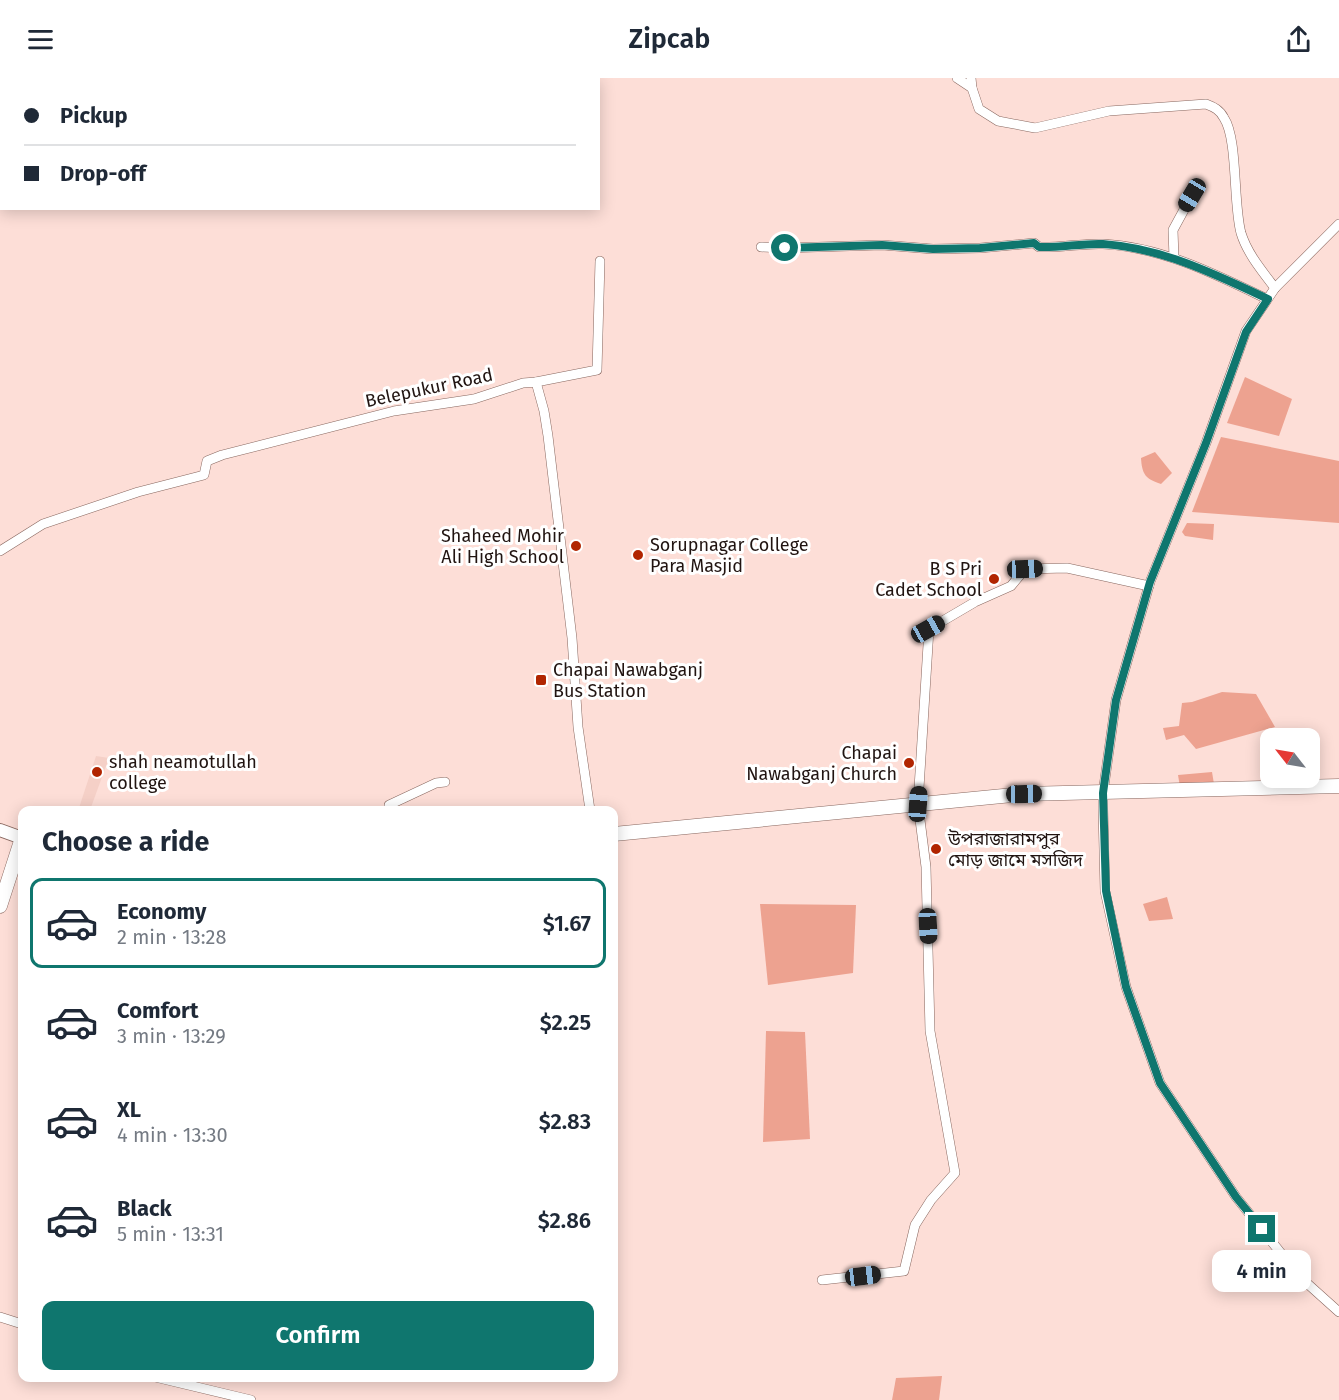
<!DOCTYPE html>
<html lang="en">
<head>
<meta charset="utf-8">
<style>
  :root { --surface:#fff; --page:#f2f2f3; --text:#1f2937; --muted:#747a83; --line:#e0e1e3; --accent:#0f766e }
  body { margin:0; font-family:"Fira Sans","Noto Sans Bengali",sans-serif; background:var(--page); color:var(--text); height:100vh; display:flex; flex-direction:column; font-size:22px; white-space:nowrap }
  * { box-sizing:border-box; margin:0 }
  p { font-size:20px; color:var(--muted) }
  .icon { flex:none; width:33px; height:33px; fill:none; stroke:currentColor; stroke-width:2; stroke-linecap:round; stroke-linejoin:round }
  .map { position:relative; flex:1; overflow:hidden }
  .panel { position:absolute; left:18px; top:728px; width:600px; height:576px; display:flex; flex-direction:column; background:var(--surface); border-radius:12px; box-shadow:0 3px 15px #0003 }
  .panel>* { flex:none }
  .hud { position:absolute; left:0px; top:0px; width:600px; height:132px; box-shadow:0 3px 15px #0003; display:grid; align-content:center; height:132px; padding:0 24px; background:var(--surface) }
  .needle { width:39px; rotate:301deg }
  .tools { position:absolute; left:1260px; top:650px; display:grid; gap:12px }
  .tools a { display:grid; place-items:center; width:60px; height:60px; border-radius:12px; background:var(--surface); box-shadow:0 3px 15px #0003; font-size:30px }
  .end { position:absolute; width:27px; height:27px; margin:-14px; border:8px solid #0f766e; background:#fff; box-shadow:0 0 0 3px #fff }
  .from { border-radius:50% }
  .bubble { position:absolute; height:42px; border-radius:12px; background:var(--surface); box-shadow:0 3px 15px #0003; font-size:20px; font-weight:600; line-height:42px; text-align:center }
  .car { position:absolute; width:18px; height:36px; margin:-18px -9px; border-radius:8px; box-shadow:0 0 4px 2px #0007; background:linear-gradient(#222 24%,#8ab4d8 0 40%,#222 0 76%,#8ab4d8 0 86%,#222 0) }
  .hud b { display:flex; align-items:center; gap:21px; height:57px; font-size:22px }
  .hud b+b { border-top:2px solid var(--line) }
  .hud i { width:15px; height:15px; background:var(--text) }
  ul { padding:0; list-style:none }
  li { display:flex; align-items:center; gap:18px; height:90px; margin:0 12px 9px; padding:0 12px; border:3px solid transparent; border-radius:12px }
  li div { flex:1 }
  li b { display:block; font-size:22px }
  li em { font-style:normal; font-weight:600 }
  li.selected { border-color:var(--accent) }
  li>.icon { width:54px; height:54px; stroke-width:1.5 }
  h2 { padding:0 24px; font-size:27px; line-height:72px }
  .button { display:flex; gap:12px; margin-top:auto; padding:12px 24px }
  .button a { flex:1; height:69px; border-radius:12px; background:var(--accent); color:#fff; font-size:24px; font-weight:600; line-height:69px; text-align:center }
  header { display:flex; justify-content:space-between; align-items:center; height:78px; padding:0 24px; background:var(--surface); font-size:27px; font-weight:600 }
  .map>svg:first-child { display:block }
  .built { fill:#f5d0c7 }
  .water { fill:#eda290 }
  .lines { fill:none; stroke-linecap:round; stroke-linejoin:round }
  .minor-casing { stroke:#88675f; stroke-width:10 }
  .major-casing { stroke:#88675f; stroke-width:14 }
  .highway-casing { stroke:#88675f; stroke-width:15 }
  .minor { stroke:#fff; stroke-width:9 }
  .major { stroke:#fff; stroke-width:12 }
  .highway { stroke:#fff; stroke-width:14 }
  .route { stroke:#0f766e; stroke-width:8 }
  .poi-dot { fill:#b12500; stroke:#fff; stroke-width:2 }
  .labels { text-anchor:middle; stroke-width:6; stroke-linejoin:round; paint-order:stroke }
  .street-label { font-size:18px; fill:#211411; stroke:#fff }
  .poi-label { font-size:18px; fill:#211411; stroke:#fff; text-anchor:start }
</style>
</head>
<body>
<header><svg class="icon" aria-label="menu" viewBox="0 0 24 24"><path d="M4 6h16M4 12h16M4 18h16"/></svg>Zipcab<svg class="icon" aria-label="share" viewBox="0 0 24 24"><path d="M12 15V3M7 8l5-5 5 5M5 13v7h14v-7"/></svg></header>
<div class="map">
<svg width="1339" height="1322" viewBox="0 0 1339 1322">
  <rect width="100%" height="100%" fill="#fdded7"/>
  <polygon class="built" points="96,678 109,680 90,732 79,730"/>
  <g class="water">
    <polygon points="1245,299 1292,321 1279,358 1227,345"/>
    <polygon points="1221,359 1339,383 1339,445 1192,434"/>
    <path d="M1155,374l17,21 -11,11c-16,-5 -19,-10 -20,-26z"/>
    <polygon points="1187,445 1214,446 1213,462 1185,458 1182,454"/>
    <polygon points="1222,614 1256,616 1275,649 1196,671 1184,657 1166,662 1163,650 1179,648 1182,625 1192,624"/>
    <polygon points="1212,694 1214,706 1180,709 1178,697"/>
    <polygon points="1167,819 1173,841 1149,843 1143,826"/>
    <polygon points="760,826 856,827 853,895 768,907"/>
    <polygon points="766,953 805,954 810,1061 763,1064"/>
    <polygon points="942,1298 939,1322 892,1322 896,1300"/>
  </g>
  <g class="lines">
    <defs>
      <g id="minor">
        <polyline points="957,0 972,10"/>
        <path d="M971,0l1,10 7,21 19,12 37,7 74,-17 97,-7c8,3 14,6 18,14 14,21 9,86 17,115 6,20 21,38 34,55"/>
        <polyline points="1339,146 1275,210 1246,253 1206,365 1150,504 1116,622 1103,715 1103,731 1105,813 1126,909 1160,1005 1236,1119 1300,1199 1339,1234"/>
        <path d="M761,169l24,1 97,-3 51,4 47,-1 54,-5 5,4c21,1 43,-4 64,-3 59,3 112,30 164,55"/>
        <polyline points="1174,180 1173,152 1192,117"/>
        <polyline points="536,304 597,292 600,183"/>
        <polyline points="0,473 43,446 138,414 204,397 207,383 222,377 394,333 474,321 523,305 536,304 544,333 548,358 572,560 578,649 590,732"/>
        <polyline points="389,732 389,727 436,705 445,704"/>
        <polyline points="822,1202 904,1193 915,1147 931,1122 955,1095 930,953 926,789 918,726 929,551 975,524 1011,508 1025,491 1067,490 1149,508"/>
        <polyline points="0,1239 22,1246"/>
        <polyline points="155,1299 251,1322"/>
      </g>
      <polyline id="major" points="0,752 22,760"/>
      <g id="highway">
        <polyline points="614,756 1024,716 1339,708"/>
        <polyline points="0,828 22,760"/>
      </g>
    </defs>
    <use href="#minor" class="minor-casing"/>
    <use href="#major" class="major-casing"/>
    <use href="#highway" class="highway-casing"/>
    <use href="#minor" class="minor"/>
    <use href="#major" class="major"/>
    <use href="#highway" class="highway"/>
  </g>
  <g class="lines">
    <path class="route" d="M785,170l97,-3 51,4 47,-1 54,-5 5,4c21,1 43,-4 64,-3 59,4 112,30 165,55l-22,33 -40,111 -56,139 -34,118 -13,93 3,98 20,96 34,96 76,114 26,32"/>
  </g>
  <g class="poi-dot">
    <circle cx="576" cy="468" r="6"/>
    <circle cx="638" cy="477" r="6"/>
    <circle cx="994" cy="501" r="6"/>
    <rect x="535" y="596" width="12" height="12" rx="3"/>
    <circle cx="909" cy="685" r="6"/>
    <circle cx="97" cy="694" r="6"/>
    <circle cx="936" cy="771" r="6"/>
  </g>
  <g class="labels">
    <g class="street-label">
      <text transform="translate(429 310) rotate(-12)" y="6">Belepukur Road</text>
    </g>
    <g class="poi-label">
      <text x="564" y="464" text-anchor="end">Shaheed Mohir<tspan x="564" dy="21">Ali High School</tspan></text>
      <text x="650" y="473">Sorupnagar College<tspan x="650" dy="21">Para Masjid</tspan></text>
      <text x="982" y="497" text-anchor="end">B S Pri<tspan x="982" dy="21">Cadet School</tspan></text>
      <text x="553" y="598">Chapai Nawabganj<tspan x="553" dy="21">Bus Station</tspan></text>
      <text x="897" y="681" text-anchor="end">Chapai<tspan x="897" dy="21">Nawabganj Church</tspan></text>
      <text x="109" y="690">shah neamotullah<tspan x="109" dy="21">college</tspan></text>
      <text x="948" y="767">উপরাজারামপুর<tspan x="948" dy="21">মোড় জামে মসজিদ</tspan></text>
    </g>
  </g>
</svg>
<div class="tools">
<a><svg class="needle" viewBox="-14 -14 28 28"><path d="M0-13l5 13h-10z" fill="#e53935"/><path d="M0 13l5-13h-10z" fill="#747a83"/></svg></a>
</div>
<i class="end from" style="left:785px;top:170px"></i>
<i class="end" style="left:1262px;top:1151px"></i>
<div class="bubble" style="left:1212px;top:1172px;width:99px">4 min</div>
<i class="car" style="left:1192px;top:117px;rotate:211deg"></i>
<i class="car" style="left:1025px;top:491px;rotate:88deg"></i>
<i class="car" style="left:928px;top:551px;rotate:61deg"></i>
<i class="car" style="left:1024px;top:716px;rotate:89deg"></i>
<i class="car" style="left:918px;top:726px;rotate:4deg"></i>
<i class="car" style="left:928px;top:848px;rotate:177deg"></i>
<i class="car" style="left:863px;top:1198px;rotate:83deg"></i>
<div class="hud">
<b><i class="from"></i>Pickup</b>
<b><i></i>Drop-off</b>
</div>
<section class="panel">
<h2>Choose a ride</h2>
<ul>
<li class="selected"><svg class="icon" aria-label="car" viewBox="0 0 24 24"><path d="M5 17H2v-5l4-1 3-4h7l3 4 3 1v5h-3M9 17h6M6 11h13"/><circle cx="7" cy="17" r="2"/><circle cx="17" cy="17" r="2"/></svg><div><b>Economy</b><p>2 min · 13:28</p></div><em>$1.67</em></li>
<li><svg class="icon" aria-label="car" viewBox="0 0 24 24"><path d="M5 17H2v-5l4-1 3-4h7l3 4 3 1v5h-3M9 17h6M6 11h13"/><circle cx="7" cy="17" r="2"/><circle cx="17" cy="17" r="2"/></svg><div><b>Comfort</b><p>3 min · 13:29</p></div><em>$2.25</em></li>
<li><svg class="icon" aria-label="car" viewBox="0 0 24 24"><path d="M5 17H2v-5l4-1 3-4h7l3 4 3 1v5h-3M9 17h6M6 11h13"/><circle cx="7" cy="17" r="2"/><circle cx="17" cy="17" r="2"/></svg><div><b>XL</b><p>4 min · 13:30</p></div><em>$2.83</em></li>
<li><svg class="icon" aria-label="car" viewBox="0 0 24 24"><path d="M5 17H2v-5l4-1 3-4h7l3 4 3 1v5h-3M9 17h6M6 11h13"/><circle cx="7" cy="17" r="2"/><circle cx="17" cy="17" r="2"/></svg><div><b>Black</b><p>5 min · 13:31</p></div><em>$2.86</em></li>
</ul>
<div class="button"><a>Confirm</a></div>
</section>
</div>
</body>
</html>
